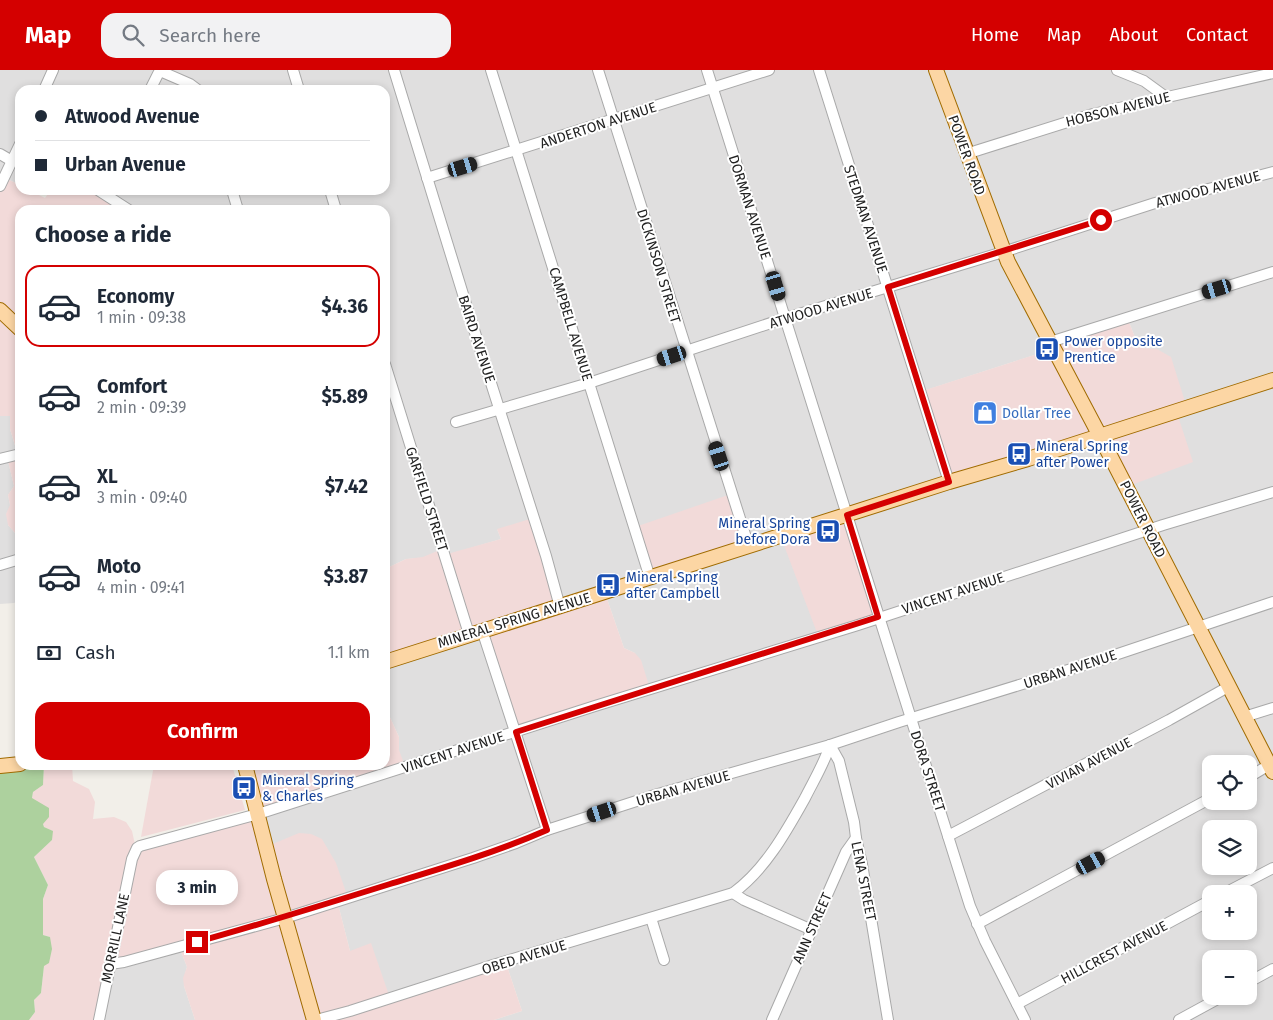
<!DOCTYPE html>
<html lang="en">
<head>
<meta charset="utf-8">
<style>
  :root { --surface:#fff; --page:#f2f2f3; --text:#1f2937; --muted:#747a83; --line:#e0e1e3; --accent:#d40000 }
  body { margin:0; font-family:"Fira Sans",sans-serif; background:var(--page); color:var(--text); height:100vh; display:flex; flex-direction:column; font-size:19px; white-space:nowrap }
  * { box-sizing:border-box; margin:0 }
  p { font-size:16px; color:var(--muted) }
  .icon { flex:none; width:28px; height:28px; fill:none; stroke:currentColor; stroke-width:2; stroke-linecap:round; stroke-linejoin:round }
  .map { position:relative; flex:1; overflow:hidden }
  .side { position:absolute; left:15px; top:135px; width:375px; height:565px; display:flex; flex-direction:column; background:var(--surface); border-radius:15px; box-shadow:0 2px 8px #0003 }
  .side>* { flex:none }
  .hud { position:absolute; left:15px; top:15px; width:375px; height:110px; border-radius:15px; box-shadow:0 2px 8px #0003; display:grid; align-content:center; height:110px; padding:0 20px; background:var(--surface) }
  .tools { position:absolute; left:1202px; top:685px; display:grid; gap:10px }
  .tools a { display:grid; place-items:center; width:55px; height:55px; border-radius:10px; background:var(--surface); box-shadow:0 2px 8px #0003; font-size:25px }
  .end { position:absolute; width:22px; height:22px; margin:-11px; border:6px solid #d40000; background:#fff; box-shadow:0 0 0 2px #fff }
  .from { border-radius:50% }
  .bubble { position:absolute; height:35px; border-radius:15px; background:var(--surface); box-shadow:0 2px 8px #0003; font-size:16px; font-weight:700; line-height:35px; text-align:center }
  .car { position:absolute; width:15px; height:30px; margin:-15px -8px; border-radius:6px; box-shadow:0 0 4px 1px #0007; background:linear-gradient(#222 24%,#8ab4d8 0 40%,#222 0 76%,#8ab4d8 0 86%,#222 0) }
  .hud b { display:flex; align-items:center; gap:18px; height:48px; font-size:19px }
  .hud b+b { border-top:1px solid var(--line) }
  .hud i { width:12px; height:12px; background:var(--text) }
  ul { padding:0; list-style:none }
  li { display:flex; align-items:center; gap:15px; height:82px; margin:0 10px 8px; padding:0 10px; border:2px solid transparent; border-radius:15px }
  li div { flex:1 }
  li b { display:block; font-size:19px }
  li em { font-style:normal; font-weight:700 }
  li.current { border-color:var(--accent) }
  li>.icon { width:45px; height:45px; stroke-width:1.5 }
  h2 { padding:0 20px; font-size:22px; line-height:60px }
  .pay { display:flex; align-items:center; gap:12px; height:55px; padding:0 20px; font-size:19px }
  .pay p { margin-inline-start:auto }
  .cta { display:flex; gap:10px; margin-top:auto; padding:10px 20px }
  .cta a { flex:1; height:58px; border-radius:15px; background:var(--accent); color:#fff; font-size:20px; font-weight:700; line-height:58px; text-align:center }
  header { display:flex; align-items:center; gap:30px; box-sizing:border-box; height:70px; padding:0 25px; background:var(--accent); color:#fff }
  header strong { font-size:24px }
  nav { display:flex; gap:28px; margin-inline-start:auto; font-size:18px }
  .search { width:350px; height:45px; background:var(--page); display:flex; align-items:center; gap:12px; box-sizing:border-box; padding:0 18px; border-radius:15px; color:var(--muted); font-size:19px }
  .map>svg:first-child { display:block }
  .residential { fill:#e0dfdf; fill-rule:evenodd }
  .commercial { fill:#f2dad9 }
  .forest { fill:#add19e }
  .lines { fill:none; stroke-linecap:round; stroke-linejoin:round }
  .minor-casing { stroke:#a9a9a9; stroke-width:12 }
  .major-casing { stroke:#a06b00; stroke-width:16 }
  .minor { stroke:#fff; stroke-width:10 }
  .major { stroke:#fcd6a4; stroke-width:14 }
  .route { stroke:#d40000; stroke-width:6 }
  .labels { text-anchor:middle; stroke-width:4; stroke-linejoin:round; paint-order:stroke }
  .street-label { font-size:14px; fill:#222; stroke:#fff }
  .transit-label { font-size:14px; fill:#164399; stroke:#fff; text-anchor:start }
  .shop-label { font-size:14px; fill:#366cbe; stroke:#fff; text-anchor:start }
</style>
</head>
<body>
<header>
<strong>Map</strong>
<div class="search"><svg class="icon" aria-label="search" viewBox="0 0 24 24"><circle cx="10" cy="10" r="6"/><path d="M15 15l6 6"/></svg>Search here</div>
<nav><a>Home</a><a>Map</a><a>About</a><a>Contact</a></nav>
</header>
<div class="map">
<svg width="1273" height="950" viewBox="0 0 1273 950">
  <rect width="100%" height="100%" fill="#f2efe9"/>
  <g class="residential">
    <path d="M0,0h1273v950h-779l28,-9 -15,-45 -2,-1 -114,36 -41,-50 -12,-47 -70,-58 -9,-29 112,-35 28,-32v-13l-11,-24 -3,-3v-46l86,-27 164,16 -11,-5 -18,-52 -38,10 -71,-77 4,10 -54,16 -5,-6 -19,9 -17,1 -21,10v-359h-260l-35,-20h295v-100h-365v95l-15,-7 -5,9zM1129,252l7,18 6,8 15,1 -237,43 133,-43zM1211,694h38v37h-38zM1211,759h38v37h-38zM1211,824h38v37h-38zM1211,889h38v37h-38z"/>
    <polygon points="0,346 10,346 10,359 18,386 8,391 14,416 8,425 10,435 8,455 15,463 20,483 20,530 14,533 0,534"/>
    <polygon points="180,879 187,897 184,908 184,916 195,950 100,950 112,898"/>
  </g>
  <g class="commercial">
    <polygon points="5,108 20,115 20,120 29,120 45,128 51,120 90,120 125,140 20,140 20,483 15,463 8,455 6,444 10,435 8,425 14,416 8,391 18,385 10,359 10,346 0,346 0,117"/>
    <polygon points="1129,252 1136,270 1142,278 1157,279 1171,287 1187,338 1178,346 1193,392 1126,417 1101,370 951,414 919,322 1053,279 1052,274"/>
    <polygon points="731,424 749,478 651,508 638,456"/>
    <polygon points="533,448 560,535 606,526 624,578 635,583 641,590 651,622 517,664 485,566 385,594 385,499 406,489 423,487 442,479 447,484 501,469 497,459"/>
    <polygon points="847,448 880,550 819,568 782,470"/>
    <polygon points="385,640 388,643 399,667 399,680 406,699 259,745 268,776 299,763 311,764 322,769 336,793 348,828 338,834 350,881 371,873 391,931 465,907 507,896 522,941 494,950 195,950 184,916 183,908 187,897 180,879 112,898 100,950 29,950 35,942 34,930 41,923 44,896 50,867 43,865 43,829 48,815 34,787 52,770 52,761 44,757 32,728 33,722 43,715 44,695 72,695 73,711 89,719 95,732 93,749 114,747 126,752 132,761 136,779 251,747 244,695 385,695"/>
    <polygon points="154,695 232,695 245,740 141,767"/>
  </g>
  <polygon class="forest" points="44,695 43,715 33,722 32,728 49,738 49,747 43,754 44,757 53,761 52,770 34,787 48,815 43,829 43,865 50,867 52,879 49,893 44,896 41,923 34,930 35,942 29,950 0,950 0,697"/>
  <g class="lines">
    <defs>
      <g id="minor">
        <polyline points="293,0 299,20"/>
        <polyline points="394,0 470,247 546,486 560,537"/>
        <polyline points="491,0 650,508"/>
        <polyline points="598,0 749,477"/>
        <polyline points="707,0 970,836 985,871 1025,950"/>
        <polyline points="819,0 949,412"/>
        <polyline points="1117,0 1144,11 1166,27"/>
        <polyline points="160,1 190,14 198,20"/>
        <polyline points="44,20 53,0"/>
        <polyline points="150,20 160,0"/>
        <polyline points="0,84 12,91"/>
        <polyline points="966,84 1093,44 1273,3"/>
        <polyline points="427,108 769,0"/>
        <polyline points="0,116 20,74"/>
        <polyline points="98,120 129,140"/>
        <polyline points="232,120 238,140"/>
        <polyline points="330,120 336,140"/>
        <polyline points="1050,272 1273,202"/>
        <polyline points="385,294 469,564"/>
        <polyline points="456,352 589,313 786,248 1003,182 1155,133 1273,102"/>
        <polyline points="0,389 20,384"/>
        <polyline points="0,495 20,489"/>
        <polyline points="482,560 547,760"/>
        <polyline points="1244,647 1273,638"/>
        <polyline points="830,675 839,691 854,752 856,768 862,794 888,950"/>
        <polyline points="1249,707 1269,695"/>
        <polyline points="948,766 1169,650 1228,617"/>
        <polyline points="733,823 744,830 812,860"/>
        <polyline points="1223,824 1273,798"/>
        <polyline points="651,848 664,890"/>
        <polyline points="977,854 1211,728"/>
        <polyline points="110,894 124,892 285,848 473,788 516,773 547,760 658,724 830,675 899,652 1094,592 1273,532"/>
        <polyline points="1249,912 1273,899"/>
        <polyline points="1017,934 1211,830"/>
        <polyline points="99,950 132,789 137,778 140,776 258,744 595,636 858,555 1163,455 1273,422"/>
        <path d="M316,950l34,-9 143,-46 240,-72c32,-23 53,-61 72,-95 9,-18 19,-34 25,-53"/>
        <polyline points="772,950 846,782 856,768"/>
        <polyline points="1179,950 1223,926"/>
      </g>
      <g id="major">
        <polyline points="936,0 1008,192 1100,366 1273,702"/>
        <polyline points="0,240 20,259"/>
        <polyline points="385,592 949,412 1028,389 1273,310"/>
        <polyline points="245,695 274,809 314,950"/>
        <polyline points="0,696 20,694"/>
      </g>
    </defs>
    <use href="#minor" class="minor-casing"/>
    <use href="#major" class="major-casing"/>
    <use href="#minor" class="minor"/>
    <use href="#major" class="major"/>
  </g>
  <g class="lines">
    <path class="route" d="M197,872c65,-18 129,-38 193,-58 53,-16 107,-32 157,-54l-31,-98 362,-115 -31,-102 102,-33 -61,-195 213,-67"/>
  </g>
  <defs>
    <symbol id="bus-square" viewBox="-11 -11 22 22"><rect x="-9" y="-9" width="18" height="18" rx="4" fill="#1a4fb4" stroke="#fff"/><path d="M-5-6H5V4H4V6H2V4H-2V6H-4V4H-5ZM-3.5-4V0h7V-4ZM-3.5 1.2v1.5H-2V1.2ZM2 1.2v1.5H3.5V1.2Z" fill="#fff"/></symbol>
    <symbol id="shop-square" viewBox="-11 -11 22 22"><rect x="-9" y="-9" width="18" height="18" rx="4" fill="#3f7fe0" stroke="#fff"/><path d="M-5-2.5h2.3a2.7 3.5 0 0 1 5.4 0H5L5.5 6h-11ZM-1.5-2.5h3a1.5 2.3 0 0 0-3 0Z" fill="#fff"/></symbol>
  </defs>
  <g fill-rule="evenodd">
    <use href="#bus-square" x="1033" y="265" width="28" height="28"/>
    <use href="#shop-square" x="971" y="329" width="28" height="28"/>
    <use href="#bus-square" x="1005" y="370" width="28" height="28"/>
    <use href="#bus-square" x="814" y="447" width="28" height="28"/>
    <use href="#bus-square" x="594" y="501" width="28" height="28"/>
    <use href="#bus-square" x="230" y="704" width="28" height="28"/>
  </g>
  <g class="labels">
    <g class="street-label">
      <text transform="translate(1118 39) rotate(-14)" y="5">HOBSON AVENUE</text>
      <text transform="translate(598 55) rotate(-18)" y="5">ANDERTON AVENUE</text>
      <text transform="translate(967 85) rotate(70)" y="5">POWER ROAD</text>
      <text transform="translate(1208 119) rotate(-15)" y="5">ATWOOD AVENUE</text>
      <text transform="translate(750 137) rotate(72)" y="5">DORMAN AVENUE</text>
      <text transform="translate(866 149) rotate(72)" y="5">STEDMAN AVENUE</text>
      <text transform="translate(659 196) rotate(73)" y="5">DICKINSON STREET</text>
      <text transform="translate(821 238) rotate(-17)" y="5">ATWOOD AVENUE</text>
      <text transform="translate(571 254) rotate(73)" y="5">CAMPBELL AVENUE</text>
      <text transform="translate(477 269) rotate(72)" y="5">BAIRD AVENUE</text>
      <text transform="translate(427 429) rotate(72)" y="5">GARFIELD STREET</text>
      <text transform="translate(1143 449) rotate(63)" y="5">POWER ROAD</text>
      <text transform="translate(953 523) rotate(-18)" y="5">VINCENT AVENUE</text>
      <text transform="translate(514 550) rotate(-17)" y="5">MINERAL SPRING AVENUE</text>
      <text transform="translate(1070 599) rotate(-18)" y="5">URBAN AVENUE</text>
      <text transform="translate(453 682) rotate(-18)" y="5">VINCENT AVENUE</text>
      <text transform="translate(1089 693) rotate(-28)" y="5">VIVIAN AVENUE</text>
      <text transform="translate(928 701) rotate(72)" y="5">DORA STREET</text>
      <text transform="translate(683 718) rotate(-16)" y="5">URBAN AVENUE</text>
      <text transform="translate(864 811) rotate(79)" y="5">LENA STREET</text>
      <text transform="translate(812 858) rotate(-66)" y="5">ANN STREET</text>
      <text transform="translate(115 868) rotate(-78)" y="5">MORRILL LANE</text>
      <text transform="translate(1114 882) rotate(-28)" y="5">HILLCREST AVENUE</text>
      <text transform="translate(524 887) rotate(-17)" y="5">OBED AVENUE</text>
    </g>
    <g class="transit-label">
      <text x="1064" y="276">Power opposite<tspan x="1064" dy="16">Prentice</tspan></text>
      <text x="1036" y="381">Mineral Spring<tspan x="1036" dy="16">after Power</tspan></text>
      <text x="810" y="458" text-anchor="end">Mineral Spring<tspan x="810" dy="16">before Dora</tspan></text>
      <text x="626" y="512">Mineral Spring<tspan x="626" dy="16">after Campbell</tspan></text>
      <text x="262" y="715">Mineral Spring<tspan x="262" dy="16">&amp; Charles</tspan></text>
    </g>
    <g class="shop-label">
      <text x="1002" y="348">Dollar Tree</text>
    </g>
  </g>
</svg>
<div class="tools">
<a><svg class="icon" aria-label="locate" viewBox="0 0 24 24"><circle cx="12" cy="12" r="6"/><path d="M12 2v4M12 18v4M2 12h4M18 12h4"/></svg></a>
<a><svg class="icon" aria-label="layers" viewBox="0 0 24 24"><path d="M12 4l9 5-9 5-9-5zM3 14l9 5 9-5"/></svg></a>
<a>+</a>
<a>−</a>
</div>
<i class="end from" style="left:1101px;top:150px"></i>
<i class="end" style="left:197px;top:872px"></i>
<div class="bubble" style="left:156px;top:800px;width:82px">3 min</div>
<i class="car" style="left:463px;top:97px;rotate:73deg"></i>
<i class="car" style="left:776px;top:216px;rotate:163deg"></i>
<i class="car" style="left:1217px;top:219px;rotate:253deg"></i>
<i class="car" style="left:672px;top:286px;rotate:252deg"></i>
<i class="car" style="left:719px;top:386px;rotate:342deg"></i>
<i class="car" style="left:602px;top:742px;rotate:252deg"></i>
<i class="car" style="left:1091px;top:793px;rotate:62deg"></i>
<div class="hud">
<b><i class="from"></i>Atwood Avenue</b>
<b><i></i>Urban Avenue</b>
</div>
<section class="side">
<h2>Choose a ride</h2>
<ul>
<li class="current"><svg class="icon" aria-label="car" viewBox="0 0 24 24"><path d="M5 17H2v-5l4-1 3-4h7l3 4 3 1v5h-3M9 17h6M6 11h13"/><circle cx="7" cy="17" r="2"/><circle cx="17" cy="17" r="2"/></svg><div><b>Economy</b><p>1 min · 09:38</p></div><em>$4.36</em></li>
<li><svg class="icon" aria-label="car" viewBox="0 0 24 24"><path d="M5 17H2v-5l4-1 3-4h7l3 4 3 1v5h-3M9 17h6M6 11h13"/><circle cx="7" cy="17" r="2"/><circle cx="17" cy="17" r="2"/></svg><div><b>Comfort</b><p>2 min · 09:39</p></div><em>$5.89</em></li>
<li><svg class="icon" aria-label="car" viewBox="0 0 24 24"><path d="M5 17H2v-5l4-1 3-4h7l3 4 3 1v5h-3M9 17h6M6 11h13"/><circle cx="7" cy="17" r="2"/><circle cx="17" cy="17" r="2"/></svg><div><b>XL</b><p>3 min · 09:40</p></div><em>$7.42</em></li>
<li><svg class="icon" aria-label="car" viewBox="0 0 24 24"><path d="M5 17H2v-5l4-1 3-4h7l3 4 3 1v5h-3M9 17h6M6 11h13"/><circle cx="7" cy="17" r="2"/><circle cx="17" cy="17" r="2"/></svg><div><b>Moto</b><p>4 min · 09:41</p></div><em>$3.87</em></li>
</ul>
<div class="pay"><svg class="icon" aria-label="cash" viewBox="0 0 24 24"><path d="M3 7h18v10H3z"/><circle cx="12" cy="12" r="2"/></svg>Cash<p>1.1 km</p></div>
<div class="cta"><a>Confirm</a></div>
</section>
</div>
</body>
</html>
